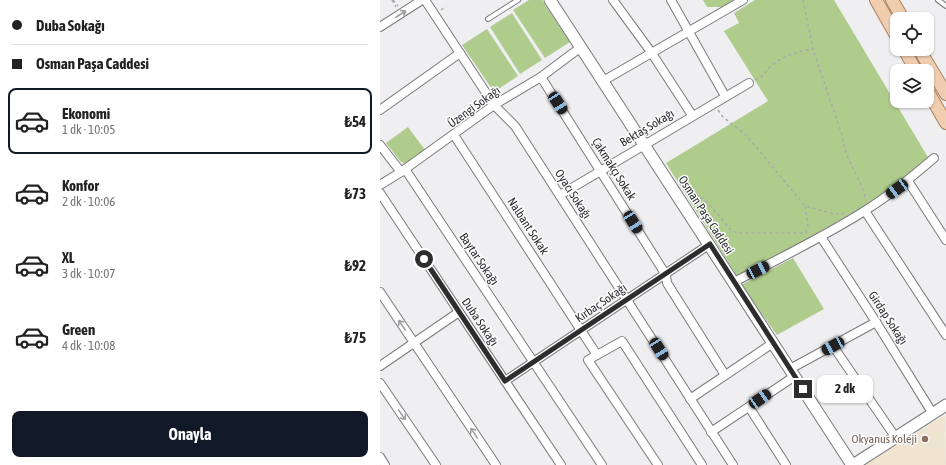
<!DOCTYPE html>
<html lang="tr">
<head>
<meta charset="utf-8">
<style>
  :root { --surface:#fff; --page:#f6f6f6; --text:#222; --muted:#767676; --line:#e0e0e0; --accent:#111827 }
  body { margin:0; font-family:"Asap Condensed",sans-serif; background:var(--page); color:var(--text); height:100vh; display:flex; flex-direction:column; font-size:15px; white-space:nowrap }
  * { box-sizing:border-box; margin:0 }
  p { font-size:13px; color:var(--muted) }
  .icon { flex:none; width:22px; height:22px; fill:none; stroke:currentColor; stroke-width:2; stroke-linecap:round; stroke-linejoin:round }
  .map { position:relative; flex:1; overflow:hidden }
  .side { display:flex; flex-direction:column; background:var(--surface); width:380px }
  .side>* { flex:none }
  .top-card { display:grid; align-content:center; height:88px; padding:0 12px; background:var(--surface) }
  .buttons { position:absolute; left:510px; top:12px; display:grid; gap:8px }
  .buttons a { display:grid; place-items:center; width:44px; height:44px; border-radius:8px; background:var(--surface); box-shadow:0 1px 3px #0004; font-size:20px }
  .end { position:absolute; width:18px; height:18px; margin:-9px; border:5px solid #2d2d2e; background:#fff; box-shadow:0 0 0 2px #fff }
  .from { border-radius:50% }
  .bubble { position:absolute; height:28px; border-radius:8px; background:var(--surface); box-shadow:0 1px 3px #0004; font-size:13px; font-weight:700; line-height:28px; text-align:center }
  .car { position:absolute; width:12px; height:24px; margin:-12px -6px; border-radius:5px; box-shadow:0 0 3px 1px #0007; background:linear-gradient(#222 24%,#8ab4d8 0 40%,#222 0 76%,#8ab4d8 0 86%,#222 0) }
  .top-card b { display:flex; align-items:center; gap:14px; height:38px; font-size:15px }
  .top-card b+b { border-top:1px solid var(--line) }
  .top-card i { width:10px; height:10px; background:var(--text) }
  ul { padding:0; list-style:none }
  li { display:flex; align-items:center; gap:12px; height:66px; margin:0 8px 6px; padding:0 4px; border:2px solid transparent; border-radius:8px }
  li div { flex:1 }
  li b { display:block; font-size:15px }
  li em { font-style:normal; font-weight:700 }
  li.on { border-color:var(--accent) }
  li>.icon { width:36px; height:36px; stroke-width:1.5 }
  .button { display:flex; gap:8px; margin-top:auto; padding:8px 12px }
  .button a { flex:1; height:46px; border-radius:8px; background:var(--accent); color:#fff; font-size:16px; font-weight:700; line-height:46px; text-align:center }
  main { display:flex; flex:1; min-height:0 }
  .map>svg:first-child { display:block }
  .education { fill:#efe4d0 }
  .green { fill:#afcc8c }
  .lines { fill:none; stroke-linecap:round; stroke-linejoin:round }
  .service-casing { stroke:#7a7a7d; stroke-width:6 }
  .minor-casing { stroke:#7a7a7d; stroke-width:10 }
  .secondary-casing { stroke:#7a7a7d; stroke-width:13 }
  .primary-casing { stroke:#a7805f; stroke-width:14 }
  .path { stroke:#aaaaac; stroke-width:1.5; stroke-dasharray:3 3; stroke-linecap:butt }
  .service { stroke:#fff; stroke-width:4 }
  .minor { stroke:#fff; stroke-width:8 }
  .secondary { stroke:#fff; stroke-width:11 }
  .primary { stroke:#f1cdaf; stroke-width:12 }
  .oneway { stroke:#a0a0a1 }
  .route { stroke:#2d2d2e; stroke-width:5 }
  .education-dot { fill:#8d6e63; stroke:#fcfdff; stroke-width:1.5 }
  .labels { text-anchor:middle; stroke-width:3; stroke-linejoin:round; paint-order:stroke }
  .street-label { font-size:12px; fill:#2d2d2e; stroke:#fcfdff }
  .education-label { font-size:12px; fill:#785e54; stroke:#fcfdff; text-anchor:end }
</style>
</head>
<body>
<main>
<section class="side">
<div class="top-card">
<b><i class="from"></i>Duba Sokağı</b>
<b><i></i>Osman Paşa Caddesi</b>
</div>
<ul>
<li class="on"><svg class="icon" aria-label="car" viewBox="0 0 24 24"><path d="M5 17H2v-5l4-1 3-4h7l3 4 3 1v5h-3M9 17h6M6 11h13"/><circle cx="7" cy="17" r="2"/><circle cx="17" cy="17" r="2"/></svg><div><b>Ekonomi</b><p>1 dk · 10:05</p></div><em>₺54</em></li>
<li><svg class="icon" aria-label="car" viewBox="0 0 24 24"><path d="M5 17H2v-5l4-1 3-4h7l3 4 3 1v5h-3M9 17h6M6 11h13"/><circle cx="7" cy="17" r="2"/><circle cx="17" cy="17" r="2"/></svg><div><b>Konfor</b><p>2 dk · 10:06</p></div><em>₺73</em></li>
<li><svg class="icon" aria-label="car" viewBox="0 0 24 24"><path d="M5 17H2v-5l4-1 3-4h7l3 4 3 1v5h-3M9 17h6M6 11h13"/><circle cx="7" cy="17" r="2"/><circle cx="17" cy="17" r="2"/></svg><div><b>XL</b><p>3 dk · 10:07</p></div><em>₺92</em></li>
<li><svg class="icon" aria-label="car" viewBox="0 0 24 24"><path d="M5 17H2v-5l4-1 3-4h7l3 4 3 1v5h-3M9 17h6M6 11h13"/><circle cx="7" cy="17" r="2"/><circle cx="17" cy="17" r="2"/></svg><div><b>Green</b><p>4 dk · 10:08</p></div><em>₺75</em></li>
</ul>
<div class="button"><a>Onayla</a></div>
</section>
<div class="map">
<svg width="566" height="465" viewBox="0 0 566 465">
  <rect width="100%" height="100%" fill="#efeff2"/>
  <polygon class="education" points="565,415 566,465 483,465 486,463"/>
  <g class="green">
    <polygon points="149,0 162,0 190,42 165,58 133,10"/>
    <polygon points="323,0 353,0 343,7 327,7"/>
    <polygon points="375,0 454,0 549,159 496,199 413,247 357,276 286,163 388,101 344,31 359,23 354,13"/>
    <polygon points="132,13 162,60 140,74 110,27"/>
    <polygon points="107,29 138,76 114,92 82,45"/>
    <polygon points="28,127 45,150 25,164 20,161 6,143"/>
    <polygon points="413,258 444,309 397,335 361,285"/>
  </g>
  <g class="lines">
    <defs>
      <g id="service">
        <polyline points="558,0 566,6"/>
        <polyline points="108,19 138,0"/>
      </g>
      <g id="minor">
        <polyline points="45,0 114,105 135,126 353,465"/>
        <polyline points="233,0 271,52 312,115"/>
        <polyline points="291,0 345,96"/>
        <polyline points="0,27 42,0"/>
        <polyline points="161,77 286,275 287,283 345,375"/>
        <polyline points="223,81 363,0"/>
        <polyline points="0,110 80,53"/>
        <polyline points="74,135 217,355 242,341 322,465"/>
        <polyline points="0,145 21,172"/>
        <polyline points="25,169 222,465"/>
        <polyline points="528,181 566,240"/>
        <polyline points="0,185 21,172 114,105 161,77 201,47"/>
        <polyline points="0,193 181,465"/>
        <polyline points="180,195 369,83"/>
        <polyline points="485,211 566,335"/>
        <polyline points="441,237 496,322 553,414"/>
        <path d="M354,282c44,-23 90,-45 132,-72 24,-15 46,-33 68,-52"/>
        <polyline points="0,292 116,465"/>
        <polyline points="453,346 516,438"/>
        <polyline points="217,355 208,360 278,465"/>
        <polyline points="0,366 79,312"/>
        <polyline points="410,369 496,322"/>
        <polyline points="125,381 330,244"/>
        <polyline points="0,383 56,465"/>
        <polyline points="310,399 393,343"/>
        <polyline points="369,407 406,465"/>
        <polyline points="331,432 415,376"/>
        <polyline points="0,457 5,465"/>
      </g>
      <g id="secondary">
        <polyline points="170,0 472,465"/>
        <polyline points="473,465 566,405"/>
      </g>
      <g id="primary">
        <polyline points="496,0 517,37"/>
        <polyline points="512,0 523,19"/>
        <polyline points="524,49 536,71"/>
        <polyline points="539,49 566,94"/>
        <polyline points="547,90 566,123"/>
      </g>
    </defs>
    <use href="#service" class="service-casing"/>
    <use href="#minor" class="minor-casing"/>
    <use href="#secondary" class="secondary-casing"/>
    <use href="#primary" class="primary-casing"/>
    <g class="path">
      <polyline points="12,0 16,7"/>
      <polyline points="13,0 18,6"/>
      <path d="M423,0l10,49 30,89c3,25 18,39 23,63"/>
      <polyline points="61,10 66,6"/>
      <path d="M375,80c8,-3 9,-6 14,-12 12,-12 29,-17 44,-19"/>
      <polyline points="338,110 343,117 366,135 425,206 454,214 464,214"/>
      <path d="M304,190c20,3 34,26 47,40l6,3h70"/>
      <polyline points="425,206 428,224 426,233"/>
    </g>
    <use href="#service" class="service"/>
    <use href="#minor" class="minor"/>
    <use href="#secondary" class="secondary"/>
    <use href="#primary" class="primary"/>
  </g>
  <defs><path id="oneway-shaft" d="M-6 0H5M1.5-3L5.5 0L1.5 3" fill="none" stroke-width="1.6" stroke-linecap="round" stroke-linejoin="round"/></defs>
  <g class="oneway">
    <use href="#oneway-shaft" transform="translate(21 14) rotate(-33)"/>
    <use href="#oneway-shaft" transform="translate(22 325) rotate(-124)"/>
    <use href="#oneway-shaft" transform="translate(22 415) rotate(56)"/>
    <use href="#oneway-shaft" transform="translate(94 433) rotate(-124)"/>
  </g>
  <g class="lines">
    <polyline class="route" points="44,259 125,381 330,244 423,389"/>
  </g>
  <circle class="education-dot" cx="545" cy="439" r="4"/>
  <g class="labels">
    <g class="street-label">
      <text transform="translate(94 107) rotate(-36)" y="4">Üzengi Sokağı</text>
      <text transform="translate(267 128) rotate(-31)" y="4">Bektaş Sokağı</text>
      <text transform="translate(234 169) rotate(58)" y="4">Çakmakçı Sokak</text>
      <text transform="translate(193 194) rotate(57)" y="4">Oyacı Sokağı</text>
      <text transform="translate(326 215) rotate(57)" y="4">Osman Paşa Caddesi</text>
      <text transform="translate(148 226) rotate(57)" y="4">Nalbant Sokak</text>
      <text transform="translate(99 259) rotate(56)" y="4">Baytar Sokağı</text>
      <text transform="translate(221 303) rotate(-34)" y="4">Kırbaç Sokağı</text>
      <text transform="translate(508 318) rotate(57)" y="4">Girdap Sokağı</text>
      <text transform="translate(100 322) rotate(56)" y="4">Duba Sokağı</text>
    </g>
    <g class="education-label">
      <text x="537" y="443">Okyanus Koleji</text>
    </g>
  </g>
</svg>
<div class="buttons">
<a><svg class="icon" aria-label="locate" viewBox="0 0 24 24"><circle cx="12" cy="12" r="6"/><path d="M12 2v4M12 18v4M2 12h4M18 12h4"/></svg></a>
<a><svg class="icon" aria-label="layers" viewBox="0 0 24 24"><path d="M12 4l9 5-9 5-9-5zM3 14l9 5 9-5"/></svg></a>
</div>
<i class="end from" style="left:44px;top:259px"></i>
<i class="end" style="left:423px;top:389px"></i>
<div class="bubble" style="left:437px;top:375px;width:56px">2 dk</div>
<i class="car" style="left:178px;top:103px;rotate:147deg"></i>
<i class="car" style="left:517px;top:189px;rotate:234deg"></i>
<i class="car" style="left:253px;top:222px;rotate:148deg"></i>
<i class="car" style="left:378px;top:270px;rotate:63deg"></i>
<i class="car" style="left:453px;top:346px;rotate:241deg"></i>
<i class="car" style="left:279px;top:349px;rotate:148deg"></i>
<i class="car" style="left:380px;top:399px;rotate:56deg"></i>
</div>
</main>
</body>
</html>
